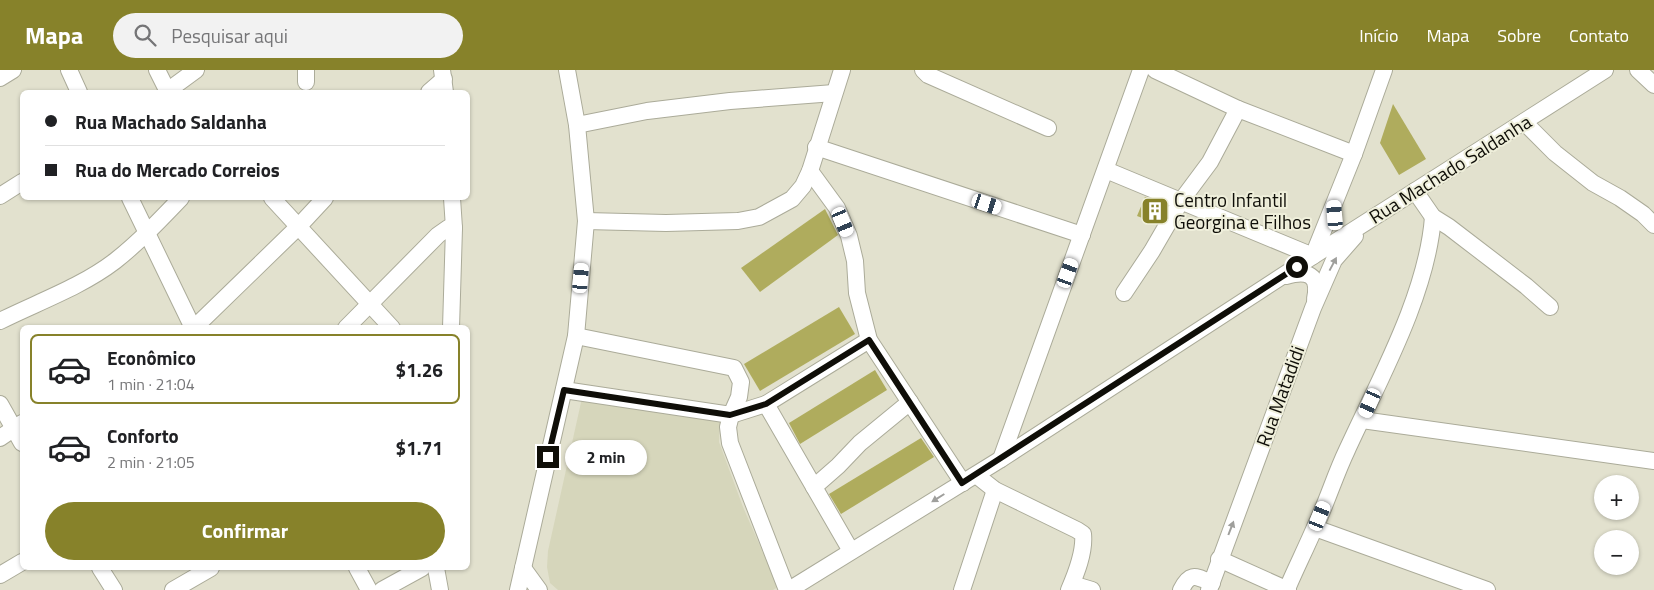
<!DOCTYPE html>
<html lang="pt">
<head>
<meta charset="utf-8">
<style>
  :root { --surface:#fff; --page:#f2f2f2; --text:#202124; --muted:#757577; --line:#e0e0e0; --accent:#87822a }
  body { margin:0; font-family:"Titillium Web",sans-serif; background:var(--page); color:var(--text); height:100vh; display:flex; flex-direction:column; font-size:19px; white-space:nowrap }
  * { box-sizing:border-box; margin:0 }
  p { font-size:16px; color:var(--muted) }
  .icon { flex:none; width:28px; height:28px; fill:none; stroke:currentColor; stroke-width:2; stroke-linecap:round; stroke-linejoin:round }
  .map { position:relative; flex:1; overflow:hidden }
  .drawer { position:absolute; left:20px; top:255px; width:450px; height:245px; display:flex; flex-direction:column; background:var(--surface); border-radius:8px; box-shadow:0 1px 4px #0004 }
  .drawer>* { flex:none }
  .hud { position:absolute; left:20px; top:20px; width:450px; height:110px; border-radius:8px; box-shadow:0 1px 4px #0004; display:grid; align-content:center; height:110px; padding:0 25px; background:var(--surface) }
  .buttons { position:absolute; left:1594px; top:405px; display:grid; gap:10px }
  .buttons a { display:grid; place-items:center; width:45px; height:45px; border-radius:50%; background:var(--surface); box-shadow:0 1px 4px #0004; font-size:25px }
  .end { position:absolute; width:22px; height:22px; margin:-11px; border:6px solid #0f0e08; background:#fff; box-shadow:0 0 0 2px #fff }
  .from { border-radius:50% }
  .bubble { position:absolute; height:35px; border-radius:18px; background:var(--surface); box-shadow:0 1px 4px #0004; font-size:16px; font-weight:700; line-height:35px; text-align:center }
  .car { position:absolute; width:15px; height:30px; margin:-15px -8px; border-radius:6px; box-shadow:0 0 4px 1px #0007; background:linear-gradient(#fff 24%,#345 0 40%,#fff 0 76%,#345 0 86%,#fff 0) }
  .hud b { display:flex; align-items:center; gap:18px; height:48px; font-size:19px }
  .hud b+b { border-top:1px solid var(--line) }
  .hud i { width:12px; height:12px; background:var(--text) }
  ul { padding:9px 0 0; list-style:none }
  li { display:flex; align-items:center; gap:15px; height:70px; margin:0 10px 8px; padding:0 15px; border:2px solid transparent; border-radius:8px }
  li div { flex:1 }
  li b { display:block; font-size:19px }
  li em { font-style:normal; font-weight:700 }
  li.on { border-color:var(--accent) }
  li>.icon { width:45px; height:45px; stroke-width:1.5 }
  .action { display:flex; gap:10px; margin-top:auto; padding:10px 25px }
  .action a { flex:1; height:58px; border-radius:30px; background:var(--accent); color:#fff; font-size:20px; font-weight:700; line-height:58px; text-align:center }
  header { display:flex; align-items:center; gap:30px; box-sizing:border-box; height:70px; padding:0 25px; background:var(--accent); color:#fff }
  header strong { font-size:24px }
  nav { display:flex; gap:28px; margin-inline-start:auto; font-size:18px }
  .search { width:350px; height:45px; background:var(--page); display:flex; align-items:center; gap:12px; box-sizing:border-box; padding:0 18px; border-radius:28px; color:var(--muted); font-size:19px }
  .map>svg:first-child { display:block }
  .built { fill:#d6d6bb }
  .building { fill:#afac5d }
  .lines { fill:none; stroke-linecap:round; stroke-linejoin:round }
  .minor-casing { stroke:#abab99; stroke-width:18 }
  .minor { stroke:#fff; stroke-width:16 }
  .oneway { fill:#9f9f9c }
  .route { stroke:#0f0e08; stroke-width:6 }
  .labels { text-anchor:middle; stroke-width:4; stroke-linejoin:round; paint-order:stroke }
  .street-label { font-size:19px; fill:#0f0e08; stroke:#efefdb }
  .poi-label { font-size:19px; fill:#0f0e08; stroke:#efefdb; text-anchor:start }
</style>
</head>
<body>
<header>
<strong>Mapa</strong>
<div class="search"><svg class="icon" aria-label="search" viewBox="0 0 24 24"><circle cx="10" cy="10" r="6"/><path d="M15 15l6 6"/></svg>Pesquisar aqui</div>
<nav><a>Início</a><a>Mapa</a><a>Sobre</a><a>Contato</a></nav>
</header>
<div class="map">
<svg width="1654" height="520" viewBox="0 0 1654 520">
  <rect width="100%" height="100%" fill="#e2e1ce"/>
  <polygon class="built" points="582,328 720,350 719,372 743,437 778,517 773,520 558,520 550,513 547,497 548,481"/>
  <g class="building">
    <polygon points="1393,34 1426,89 1399,105 1380,73"/>
    <polygon points="1145,127 1167,136 1156,153 1137,146"/>
    <polygon points="825,139 838,165 760,222 741,198"/>
    <polygon points="839,237 855,264 760,321 744,294"/>
    <polygon points="875,300 887,320 800,374 789,353"/>
    <polygon points="921,368 934,387 841,444 829,424"/>
  </g>
  <g class="lines">
    <defs>
      <g id="minor">
        <polyline points="69,0 79,22"/>
        <polyline points="157,0 168,22"/>
        <polyline points="306,0 306,12"/>
        <polyline points="442,0 445,22"/>
        <polyline points="923,0 928,5 1048,58"/>
        <polyline points="1155,0 1238,39 1354,84"/>
        <polyline points="1638,0 1654,15"/>
        <polyline points="0,8 13,0"/>
        <polyline points="166,22 196,0"/>
        <polyline points="429,22 444,9"/>
        <polyline points="1524,52 1555,83 1593,113 1620,128 1643,144 1654,155"/>
        <polyline points="577,55 647,41 730,31 834,23"/>
        <polyline points="816,77 1082,165"/>
        <polyline points="1106,100 1313,186 1354,84 1384,0"/>
        <polyline points="810,101 837,138 849,166 855,191 857,223 869,270 963,413"/>
        <polyline points="1415,121 1433,147 1449,157 1526,216 1550,237"/>
        <polyline points="0,126 22,112"/>
        <polyline points="130,128 193,258"/>
        <polyline points="272,128 392,258"/>
        <polyline points="586,151 666,153 738,151 759,147 792,129 803,116 810,101 842,0"/>
        <path d="M1286,206c21,-6 34,-2 29,23"/>
        <polyline points="1124,223 1152,181 1181,131 1210,92 1238,39"/>
        <path d="M0,251c38,-19 81,-34 115,-60 24,-19 45,-41 66,-63"/>
        <polyline points="194,258 298,157 325,128"/>
        <polyline points="346,258 438,165 448,158 454,158"/>
        <polyline points="451,258 454,158 452,128"/>
        <polyline points="576,266 734,298 741,312 739,327 731,345 728,357 730,373 787,520"/>
        <polyline points="564,320 731,345 766,334 869,270"/>
        <polyline points="0,334 22,373"/>
        <polyline points="766,334 851,481"/>
        <polyline points="1362,350 1654,391"/>
        <polyline points="0,368 22,353"/>
        <polyline points="1001,389 1141,0"/>
        <path d="M976,405l19,15 82,40 6,4c2,18 -7,40 -14,56"/>
        <polyline points="814,417 838,396 860,373 910,332"/>
        <polyline points="1315,458 1487,520"/>
        <polyline points="1219,489 1288,520"/>
        <polyline points="100,498 114,520"/>
        <polyline points="357,498 369,520"/>
        <polyline points="436,498 440,520"/>
        <polyline points="523,498 539,520"/>
        <polyline points="0,505 22,492"/>
        <polyline points="1072,514 1092,520"/>
        <path d="M1287,519c9,-21 19,-41 28,-62 12,-25 20,-52 32,-77 32,-70 80,-155 86,-233"/>
        <polyline points="173,520 211,498"/>
        <polyline points="382,520 422,498"/>
        <polyline points="518,520 576,266 586,151 577,55 567,0"/>
        <polyline points="789,520 1001,389 1313,186 1605,0"/>
        <polyline points="962,520 995,420"/>
        <path d="M1181,520c9,-18 14,-14 31,-7"/>
        <polyline points="1209,520 1313,238 1334,190 1355,166"/>
      </g>
    </defs>
    <use href="#minor" class="minor-casing"/>
    <use href="#minor" class="minor"/>
  </g>
  <defs><path id="oneway-solid" d="M-6-.8H1V-3.2L6.5 0L1 3.2V.8H-6Z" transform="scale(1.25)"/></defs>
  <g class="oneway">
    <use href="#oneway-solid" transform="translate(1333 194) rotate(-62)"/>
    <use href="#oneway-solid" transform="translate(938 428) rotate(148)"/>
    <use href="#oneway-solid" transform="translate(1231 458) rotate(-69)"/>
  </g>
  <g class="lines">
    <polyline class="route" points="548,387 564,320 730,345 766,334 869,270 962,413 1297,197"/>
  </g>
  <defs>
    <symbol id="building-square" viewBox="-11 -11 22 22"><rect x="-9" y="-9" width="18" height="18" rx="4" fill="#87822a" stroke="#efefdb"/><path d="M-4-6H4V6H1V3H-1V6H-4ZM-2.5-4.3h1.7v1.8h-1.7ZM.8-4.3h1.7v1.8H.8ZM-2.5-1h1.7V.8h-1.7ZM.8-1h1.7V.8H.8Z" fill="#fff"/></symbol>
  </defs>
  <g fill-rule="evenodd">
    <use href="#building-square" x="1139" y="125" width="32" height="32"/>
  </g>
  <g class="labels">
    <g class="street-label">
      <text transform="translate(1450 99) rotate(-32)" y="7">Rua Machado Saldanha</text>
      <text transform="translate(1280 326) rotate(-70)" y="7">Rua Matadidi</text>
    </g>
    <g class="poi-label">
      <text x="1174" y="137">Centro Infantil<tspan x="1174" dy="22">Georgina e Filhos</tspan></text>
    </g>
  </g>
</svg>
<div class="buttons">
<a>+</a>
<a>−</a>
</div>
<i class="end from" style="left:1297px;top:197px"></i>
<i class="end" style="left:548px;top:387px"></i>
<div class="bubble" style="left:565px;top:370px;width:82px">2 min</div>
<i class="car" style="left:987px;top:134px;rotate:108deg"></i>
<i class="car" style="left:1335px;top:145px;rotate:355deg"></i>
<i class="car" style="left:843px;top:152px;rotate:157deg"></i>
<i class="car" style="left:1068px;top:203px;rotate:20deg"></i>
<i class="car" style="left:581px;top:208px;rotate:5deg"></i>
<i class="car" style="left:1370px;top:333px;rotate:204deg"></i>
<i class="car" style="left:1320px;top:446px;rotate:22deg"></i>
<div class="hud">
<b><i class="from"></i>Rua Machado Saldanha</b>
<b><i></i>Rua do Mercado Correios</b>
</div>
<section class="drawer">
<ul>
<li class="on"><svg class="icon" aria-label="car" viewBox="0 0 24 24"><path d="M5 17H2v-5l4-1 3-4h7l3 4 3 1v5h-3M9 17h6M6 11h13"/><circle cx="7" cy="17" r="2"/><circle cx="17" cy="17" r="2"/></svg><div><b>Econômico</b><p>1 min · 21:04</p></div><em>$1.26</em></li>
<li><svg class="icon" aria-label="car" viewBox="0 0 24 24"><path d="M5 17H2v-5l4-1 3-4h7l3 4 3 1v5h-3M9 17h6M6 11h13"/><circle cx="7" cy="17" r="2"/><circle cx="17" cy="17" r="2"/></svg><div><b>Conforto</b><p>2 min · 21:05</p></div><em>$1.71</em></li>
</ul>
<div class="action"><a>Confirmar</a></div>
</section>
</div>
</body>
</html>
